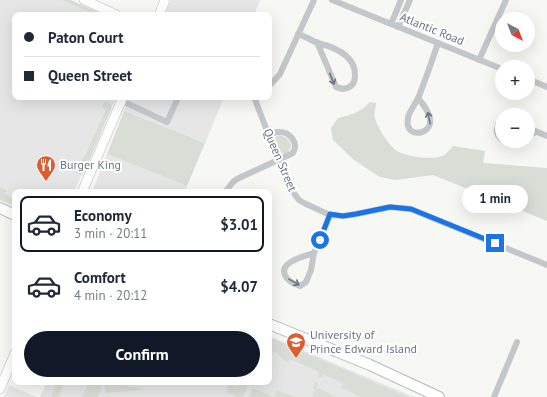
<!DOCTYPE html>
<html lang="en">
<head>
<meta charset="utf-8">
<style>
  :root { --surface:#fff; --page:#f2f2f3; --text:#1f2937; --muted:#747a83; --line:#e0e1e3; --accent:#111827 }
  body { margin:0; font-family:"PT Sans",sans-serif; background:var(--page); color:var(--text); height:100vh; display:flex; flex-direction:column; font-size:15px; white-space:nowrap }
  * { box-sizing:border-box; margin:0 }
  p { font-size:13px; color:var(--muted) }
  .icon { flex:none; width:22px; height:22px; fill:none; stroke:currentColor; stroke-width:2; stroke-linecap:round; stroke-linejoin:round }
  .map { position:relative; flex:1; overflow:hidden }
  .drawer { position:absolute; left:12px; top:189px; width:260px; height:196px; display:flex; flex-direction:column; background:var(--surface); border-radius:8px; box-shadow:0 4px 16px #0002 }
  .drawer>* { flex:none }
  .top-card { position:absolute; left:12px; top:12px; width:260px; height:88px; border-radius:8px; box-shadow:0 4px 16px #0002; display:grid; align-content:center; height:88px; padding:0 12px; background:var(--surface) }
  .needle { width:26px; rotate:138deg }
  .controls { position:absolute; left:495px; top:12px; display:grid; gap:8px }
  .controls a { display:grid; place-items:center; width:40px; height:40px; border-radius:50%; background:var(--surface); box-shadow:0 4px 16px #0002; font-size:20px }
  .end { position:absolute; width:18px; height:18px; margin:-9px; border:5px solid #1a73e8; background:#fff; box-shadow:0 0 0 2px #fff }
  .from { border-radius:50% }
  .bubble { position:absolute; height:28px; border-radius:14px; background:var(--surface); box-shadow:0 4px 16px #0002; font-size:13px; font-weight:600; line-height:28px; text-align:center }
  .top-card b { display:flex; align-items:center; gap:14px; height:38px; font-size:15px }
  .top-card b+b { border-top:1px solid var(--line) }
  .top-card i { width:10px; height:10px; background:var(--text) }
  ul { padding:7px 0 0; list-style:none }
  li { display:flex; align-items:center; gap:12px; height:56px; margin:0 8px 6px; padding:0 4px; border:2px solid transparent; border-radius:8px }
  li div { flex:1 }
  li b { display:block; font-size:15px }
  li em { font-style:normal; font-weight:600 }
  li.current { border-color:var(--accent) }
  li>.icon { width:36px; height:36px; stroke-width:1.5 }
  .cta { display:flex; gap:8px; margin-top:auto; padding:8px 12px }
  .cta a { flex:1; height:46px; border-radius:24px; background:var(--accent); color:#fff; font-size:16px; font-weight:600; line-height:46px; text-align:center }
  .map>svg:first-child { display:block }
  .built { fill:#e5e6e5 }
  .green { fill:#d8ded5 }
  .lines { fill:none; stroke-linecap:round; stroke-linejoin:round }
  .secondary-casing { stroke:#b5babe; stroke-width:10 }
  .primary-casing { stroke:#b6babe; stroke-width:12 }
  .street { stroke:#c3c7ca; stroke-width:6 }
  .secondary { stroke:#fff; stroke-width:9 }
  .primary { stroke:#fff; stroke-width:10 }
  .oneway { stroke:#677684 }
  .route { stroke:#1a73e8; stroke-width:5 }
  .labels { text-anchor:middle; stroke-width:4; stroke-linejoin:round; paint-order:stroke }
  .street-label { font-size:12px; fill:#677684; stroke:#fff }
  .poi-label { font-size:12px; fill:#677684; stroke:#fff; text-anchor:start }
</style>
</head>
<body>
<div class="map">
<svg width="547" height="397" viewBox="0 0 547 397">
  <rect width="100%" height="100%" fill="#f7f7f4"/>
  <g class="built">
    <polygon points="0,0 70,0 103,15 15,15 15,97 116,97 74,192 15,192 15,206 0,200"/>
    <polygon points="171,0 260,0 254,15 164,15"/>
    <polygon points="130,97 224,97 205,143 124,111"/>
    <polygon points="107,154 187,186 185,192 92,192"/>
    <polygon points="269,336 414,397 40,397 47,382 269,382"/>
    <polygon points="9,385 37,397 4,397"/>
  </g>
  <g class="green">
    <polygon points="62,0 71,0 103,15 97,15"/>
    <polygon points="105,101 108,102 112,107 84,173 80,175 66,168 69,161 80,165 84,156 85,156 106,109 102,107"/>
    <path d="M370,102l6,1c0,5 -3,11 -1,15 2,9 14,28 22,33 10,6 35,9 45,5 4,-1 8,-7 11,-10l32,5 -2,12 64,5v53l-114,-46 -37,5 -16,-3 -26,-17 -21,-20 -2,-12 7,-10c13,-3 23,-6 32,-16z"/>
    <polygon points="124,111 205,143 187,186 107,154"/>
    <path d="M279,135c11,2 17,13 6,19l-5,-1 -5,-14v-2z"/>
    <polygon points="0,187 7,190 5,194 15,199 15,206 0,200"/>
    <path d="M269,337l139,60h-47l-19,-9 1,-5 -20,-9 -2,4 -3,-1 1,-5 -29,-13 -2,4c-7,-4 -9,-13 -19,-10z"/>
    <polygon points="51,382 59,382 64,384 59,397 51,397 56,384"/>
    <polygon points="89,382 102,382 101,393 98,394 99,397 82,397"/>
    <polygon points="105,382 118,382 130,387 139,387 143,390 105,393"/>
    <polygon points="240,382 248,385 243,396 244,397 237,397 226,392 229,383 238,387"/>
    <polygon points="315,382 318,383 316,389 320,389 336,397 312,397 315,389 313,388"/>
    <polygon points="253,388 274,397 277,390 295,397 249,397"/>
  </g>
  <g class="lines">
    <defs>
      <g id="secondary">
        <polyline points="84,0 117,15"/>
        <polyline points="159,15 165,0"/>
        <polyline points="82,192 123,97"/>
        <polyline points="0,389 15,353"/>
      </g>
      <g id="primary">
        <polyline points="0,208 15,215"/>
        <polyline points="269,324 370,365 439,397"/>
      </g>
    </defs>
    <use href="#secondary" class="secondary-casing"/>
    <use href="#primary" class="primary-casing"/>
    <g class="street">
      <polyline points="332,0 502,69"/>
      <polyline points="391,24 401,0"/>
      <polyline points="398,27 410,0"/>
      <path d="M298,34c7,2 14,7 20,9 16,4 38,13 37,33 0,8 -5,12 -12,13l-7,-2 -19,-45"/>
      <polyline points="479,60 506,0"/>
      <polyline points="528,79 547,87"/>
      <polyline points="269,86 280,74 314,0"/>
      <polyline points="254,97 288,185 299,200 306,204 330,215 343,216 356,214 390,207 411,209 547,265"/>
      <path d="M418,98c5,6 11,13 12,21 2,14 -18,19 -22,7 -1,-2 0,-6 0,-9 3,-8 8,-14 11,-21 7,-18 13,-35 19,-53"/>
      <polyline points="122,101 167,122 177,100"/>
      <path d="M502,122l-4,2c-2,7 -2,11 4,16"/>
      <polyline points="528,128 547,136"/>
      <polyline points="528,135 537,132"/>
      <polyline points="505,141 513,141"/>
      <path d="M225,192l8,-10 4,-3 56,-26c6,-10 -3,-22 -15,-21 -3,0 -6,2 -9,2"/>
      <path d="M314,253c-9,3 -35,9 -29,22 2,6 9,9 15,11l6,-4 5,-12 3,-17 16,-38"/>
      <polyline points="494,397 517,342"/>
    </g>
    <use href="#secondary" class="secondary"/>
    <use href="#primary" class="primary"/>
  </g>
  <defs><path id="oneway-shaft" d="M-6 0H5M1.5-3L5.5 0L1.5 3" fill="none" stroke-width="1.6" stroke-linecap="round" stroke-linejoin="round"/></defs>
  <g class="oneway">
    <use href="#oneway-shaft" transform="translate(332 79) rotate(68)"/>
    <use href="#oneway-shaft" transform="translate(429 118) rotate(-101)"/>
    <use href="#oneway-shaft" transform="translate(294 282) rotate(29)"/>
  </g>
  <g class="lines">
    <polyline class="route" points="320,240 330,214 343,216 356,214 390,207 411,209 495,243"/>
  </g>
  <defs>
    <symbol id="restaurant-pin" viewBox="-11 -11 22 30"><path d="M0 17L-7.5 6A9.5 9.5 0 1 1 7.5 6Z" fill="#dc5d2f" stroke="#fff"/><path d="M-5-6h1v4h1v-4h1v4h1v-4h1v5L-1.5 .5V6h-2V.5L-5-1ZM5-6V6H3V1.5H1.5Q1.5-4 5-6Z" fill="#fff"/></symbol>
    <symbol id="university-pin" viewBox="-11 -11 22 30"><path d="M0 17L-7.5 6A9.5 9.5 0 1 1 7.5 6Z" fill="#dc5d2f" stroke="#fff"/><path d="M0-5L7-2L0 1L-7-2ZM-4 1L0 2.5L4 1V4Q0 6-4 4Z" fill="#fff"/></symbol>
  </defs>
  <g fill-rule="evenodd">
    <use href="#restaurant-pin" x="35" y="154" width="22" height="30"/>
    <use href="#university-pin" x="285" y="331" width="22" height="30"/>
  </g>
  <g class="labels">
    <g class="street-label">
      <text transform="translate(432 29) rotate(22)" y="4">Atlantic Road</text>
      <text transform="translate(280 160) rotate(67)" y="4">Queen Street</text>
    </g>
    <g class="poi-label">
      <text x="60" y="169">Burger King</text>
      <text x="310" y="339">University of<tspan x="310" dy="14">Prince Edward Island</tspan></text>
    </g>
  </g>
</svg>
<div class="controls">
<a><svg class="needle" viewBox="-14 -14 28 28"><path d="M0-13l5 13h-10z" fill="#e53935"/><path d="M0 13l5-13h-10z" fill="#747a83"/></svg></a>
<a>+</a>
<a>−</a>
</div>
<i class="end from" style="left:320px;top:240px"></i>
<i class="end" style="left:495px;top:243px"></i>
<div class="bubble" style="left:462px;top:185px;width:66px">1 min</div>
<div class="top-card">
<b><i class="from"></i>Paton Court</b>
<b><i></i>Queen Street</b>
</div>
<section class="drawer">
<ul>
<li class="current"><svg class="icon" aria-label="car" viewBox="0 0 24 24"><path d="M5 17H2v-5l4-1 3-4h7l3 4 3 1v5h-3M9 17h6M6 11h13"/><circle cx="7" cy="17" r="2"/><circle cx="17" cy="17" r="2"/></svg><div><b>Economy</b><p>3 min · 20:11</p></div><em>$3.01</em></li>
<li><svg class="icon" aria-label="car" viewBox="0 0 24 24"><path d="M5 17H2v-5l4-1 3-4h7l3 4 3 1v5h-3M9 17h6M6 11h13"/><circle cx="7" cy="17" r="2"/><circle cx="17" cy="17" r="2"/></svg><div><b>Comfort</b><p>4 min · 20:12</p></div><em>$4.07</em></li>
</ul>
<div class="cta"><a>Confirm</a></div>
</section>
</div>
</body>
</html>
